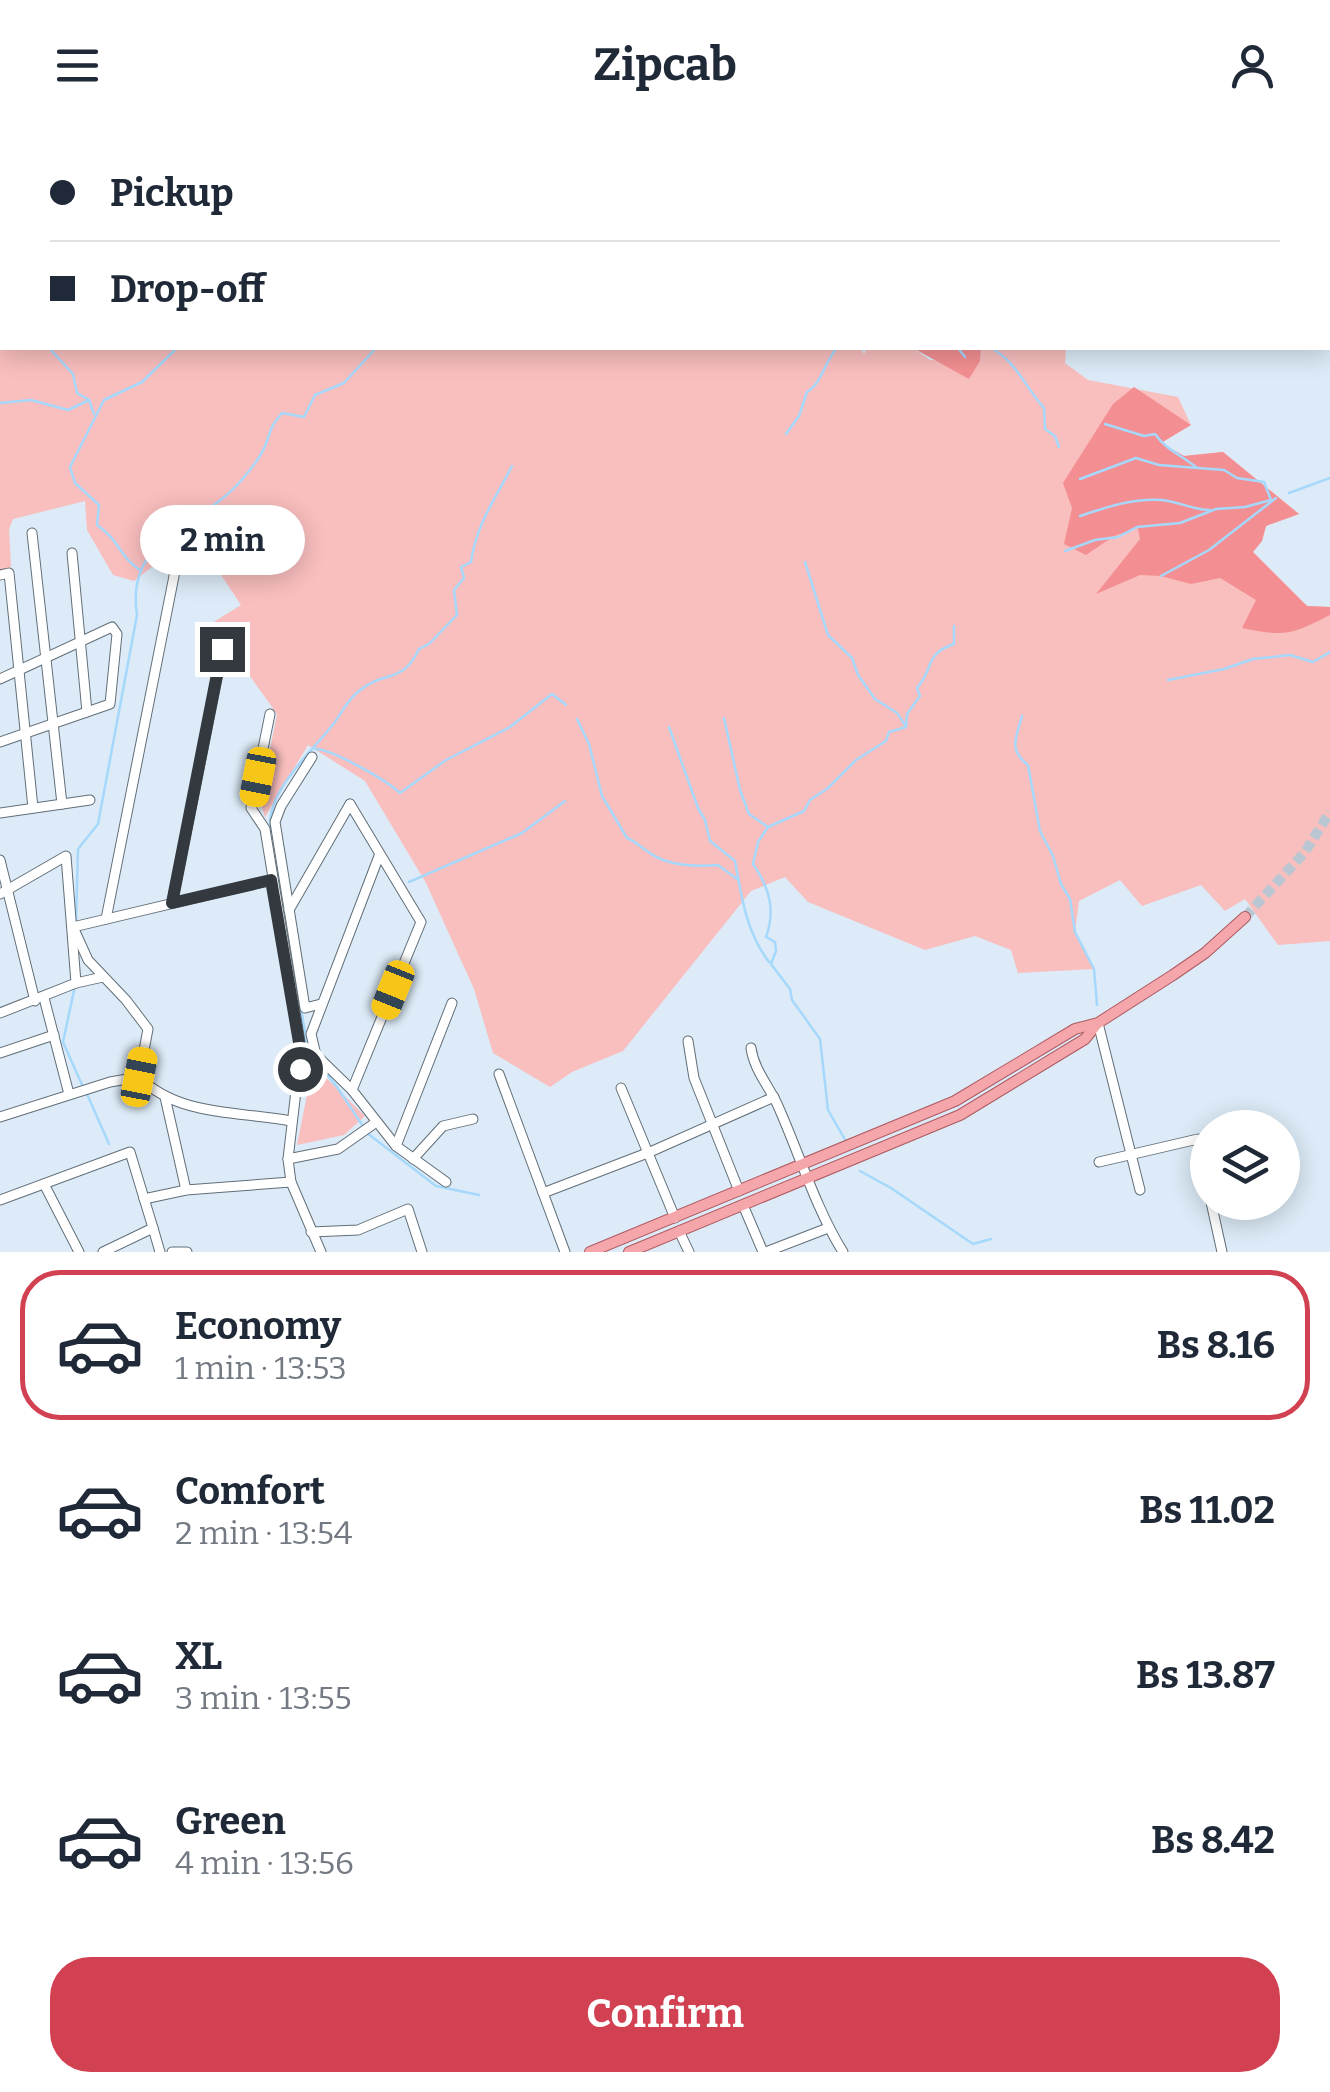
<!DOCTYPE html>
<html lang="en">
<head>
<meta charset="utf-8">
<style>
  :root { --surface:#fff; --page:#f2f2f3; --text:#1f2937; --muted:#747a83; --line:#e0e1e3; --accent:#d24152 }
  body { margin:0; font-family:Bitter,serif; background:var(--page); color:var(--text); height:100vh; display:flex; flex-direction:column; font-size:38px; white-space:nowrap }
  * { box-sizing:border-box; margin:0 }
  p { font-size:32px; color:var(--muted) }
  .icon { flex:none; width:55px; height:55px; fill:none; stroke:currentColor; stroke-width:2; stroke-linecap:round; stroke-linejoin:round }
  .map { position:relative; height:1122px; overflow:hidden }
  .sheet { display:flex; flex-direction:column; background:var(--surface); flex:1 }
  .sheet>* { flex:none }
  .hud { position:absolute; left:0px; top:0px; width:1330px; height:220px; box-shadow:0 5px 25px #0003; display:grid; align-content:center; height:220px; padding:0 50px; background:var(--surface) }
  .controls { position:absolute; left:1190px; top:980px; display:grid; gap:20px }
  .controls a { display:grid; place-items:center; width:110px; height:110px; border-radius:50%; background:var(--surface); box-shadow:0 5px 25px #0003; font-size:50px }
  .end { position:absolute; width:45px; height:45px; margin:-22px; border:12px solid #33393e; background:#fff; box-shadow:0 0 0 5px #fff }
  .from { border-radius:50% }
  .bubble { position:absolute; height:70px; border-radius:35px; background:var(--surface); box-shadow:0 5px 25px #0003; font-size:32px; font-weight:700; line-height:70px; text-align:center }
  .car { position:absolute; width:30px; height:60px; margin:-30px -15px; border-radius:12px; box-shadow:0 0 8px 2px #0007; background:linear-gradient(#f5c518 24%,#345 0 40%,#f5c518 0 76%,#345 0 86%,#f5c518 0) }
  .hud b { display:flex; align-items:center; gap:35px; height:95px; font-size:38px }
  .hud b+b { border-top:2px solid var(--line) }
  .hud i { width:25px; height:25px; background:var(--text) }
  ul { padding:18px 0 0; list-style:none }
  li { display:flex; align-items:center; gap:30px; height:150px; margin:0 20px 15px; padding:0 30px; border:5px solid transparent; border-radius:40px }
  li div { flex:1 }
  li b { display:block; font-size:38px }
  li em { font-style:normal; font-weight:700 }
  li.active { border-color:var(--accent) }
  li>.icon { width:90px; height:90px; stroke-width:1.5 }
  .primary-button { display:flex; gap:20px; margin-top:auto; padding:20px 50px }
  .primary-button a { flex:1; height:115px; border-radius:40px; background:var(--accent); color:#fff; font-size:40px; font-weight:700; line-height:115px; text-align:center }
  header { display:flex; justify-content:space-between; align-items:center; height:130px; padding:0 50px; background:var(--surface); font-size:45px; font-weight:700 }
  .map>svg:first-child { display:block }
  .green { fill:#f9bebe }
  .forest { fill:#f38f92 }
  .lines { fill:none; stroke-linecap:round; stroke-linejoin:round }
  .stream { stroke:#a6d8fc; stroke-width:2.5 }
  .major-tunnel { stroke:#bac7d2; stroke-width:10; stroke-dasharray:10 5; stroke-linecap:butt }
  .minor-casing { stroke:#616e78; stroke-width:11 }
  .major-casing { stroke:#ad5960; stroke-width:12 }
  .minor { stroke:#fff; stroke-width:9 }
  .major { stroke:#f5a6ab; stroke-width:10 }
  .route { stroke:#33393e; stroke-width:12 }
</style>
</head>
<body>
<header><svg class="icon" aria-label="menu" viewBox="0 0 24 24"><path d="M4 6h16M4 12h16M4 18h16"/></svg>Zipcab<svg class="icon" aria-label="person" viewBox="0 0 24 24"><circle cx="12" cy="8" r="4"/><path d="M4 21q1-7 8-7t8 7"/></svg></header>
<div class="map">
<svg width="1330" height="1122" viewBox="0 0 1330 1122">
  <rect width="100%" height="100%" fill="#dcebf7"/>
  <g class="green">
    <polygon points="0,0 1102,0 2,2 2,218 860,218 864,224 867,218 913,218 930,230 980,231 981,218 1066,218 1065,233 1088,250 1178,267 1191,295 1161,313 1184,326 1223,322 1299,384 1266,396 1262,411 1253,422 1307,476 1330,477 1330,811 1278,815 1245,769 1225,781 1201,755 1142,776 1120,750 1079,771 1075,802 1094,839 1018,843 1011,820 975,806 925,820 808,772 785,747 751,761 623,921 572,942 550,957 493,923 474,859 426,753 365,651 308,615 265,687 260,670 277,584 212,493 241,475 194,404 134,451 113,445 87,400 85,371 13,389 9,399 11,437 0,440"/>
    <polygon points="313,935 365,986 344,1005 297,1015"/>
  </g>
  <g class="forest">
    <polygon points="913,218 981,218 980,231 969,249"/>
    <path d="M1134,257l57,38 -30,18 23,13 39,-4 76,62 -33,12 -4,15 -9,11 54,54 23,1v8c-40,20 -44,22 -88,13l14,-28 -36,-22 -29,6 -30,-8 -21,-1 -44,19 44,-55 -2,-11 -24,8 -28,19 -22,-11 8,-36 -9,-25 50,-79z"/>
  </g>
  <g class="lines">
    <g class="stream">
      <polyline points="829,2 830,0"/>
      <polyline points="951,2 952,0"/>
      <polyline points="0,138 2,140"/>
      <polyline points="0,148 2,146"/>
      <polyline points="1328,158 1330,159"/>
      <polyline points="1328,207 1330,207"/>
      <polyline points="49,218 73,244 77,263 89,270 94,284"/>
      <polyline points="958,218 965,227"/>
      <path d="M991,218c25,13 35,40 53,60l1,21 10,7 4,11"/>
      <polyline points="0,273 31,270 68,280 89,270"/>
      <path d="M1105,294l39,12 11,-2c12,17 27,21 42,34"/>
      <path d="M786,304l13,-18 8,-24c16,-10 17,-30 30,-44"/>
      <polyline points="1289,363 1330,348"/>
      <path d="M1080,386c27,-9 53,-18 81,-16 17,1 31,10 49,10"/>
      <polyline points="1065,421 1095,410 1118,407 1137,397 1180,393 1216,379 1245,377 1271,370 1264,352 1237,348 1224,340 1159,335 1136,328 1080,349"/>
      <polyline points="805,432 828,505 852,528 858,545 875,569 897,583 905,595"/>
      <path d="M141,441c-23,-16 -21,-30 -44,-46l2,-20 -24,-22 -5,-16 34,-67 38,-18 35,-34"/>
      <polyline points="1161,446 1209,420 1276,368"/>
      <polyline points="1168,550 1224,539 1253,529 1290,525 1313,532 1330,522"/>
      <path d="M1022,586c-6,22 -14,34 6,49l12,66 13,25 8,28 9,15 5,33 19,37 3,36"/>
      <polyline points="724,588 740,660 749,684 768,697"/>
      <path d="M577,589l12,25 13,52 25,42c10,4 12,8 20,13 19,15 48,16 71,14l19,14"/>
      <path d="M669,597l29,81 7,12 5,21 25,20c7,37 11,71 34,101"/>
      <path d="M315,619c17,0 71,31 85,44l46,-33 64,-33 42,-33 14,11"/>
      <polyline points="409,752 522,703 565,671"/>
      <path d="M279,755c-3,-20 -10,-42 -9,-61 0,-35 41,-72 61,-97 10,-12 15,-26 28,-36 27,-22 43,-6 60,-42l10,-5 28,-29 -3,-25 10,-12 -3,-11 10,-5c5,-37 24,-63 41,-96"/>
      <path d="M76,793l2,-74 20,-25 39,-209c-12,-78 61,-87 101,-131 9,-10 22,-25 27,-38 7,-17 3,-16 17,-33l22,4 11,-22 29,-12 32,-35"/>
      <polyline points="285,793 309,923 337,957 363,996"/>
      <polyline points="75,856 63,912 83,957"/>
      <polyline points="87,964 109,1014"/>
      <polyline points="367,1003 436,1056 479,1065"/>
      <path d="M847,1013l-19,-33 -8,-71 -28,-39 -2,-11 -19,-25 5,-13 -1,-9 -9,-5c10,-27 3,-50 -13,-73l5,-22 10,-15 36,-16 6,-11 18,-12 28,-28 30,-19 3,-9 17,-5 1,-13 13,-18 -3,-8c17,-19 7,-34 37,-44v-18"/>
      <polyline points="860,1041 891,1058 973,1114 991,1109"/>
    </g>
    <polyline class="major-tunnel" points="1245,787 1305,722 1330,682"/>
    <defs>
      <g id="minor">
        <polyline points="1319,2 1322,0"/>
        <polyline points="32,403 62,674"/>
        <polyline points="72,423 87,582"/>
        <polyline points="0,445 9,443 33,678"/>
        <polyline points="0,549 112,497 117,504 110,574 0,612"/>
        <polyline points="270,584 251,678 265,699 301,918 288,1029 291,1052 321,1122"/>
        <polyline points="312,627 281,676 275,692 305,878 321,874"/>
        <polyline points="350,674 421,792 352,960 396,1016 446,1052"/>
        <polyline points="0,683 90,670"/>
        <polyline points="0,730 35,871"/>
        <polyline points="0,764 66,726 76,853"/>
        <polyline points="172,773 223,519"/>
        <polyline points="289,780 350,674"/>
        <polyline points="106,789 175,441"/>
        <polyline points="44,868 69,964"/>
        <polyline points="0,883 76,853 103,847"/>
        <polyline points="1098,893 1140,1060"/>
        <polyline points="688,911 694,948 739,1061"/>
        <path d="M751,918c3,22 18,38 27,58 21,47 38,103 65,146"/>
        <polyline points="0,923 54,905"/>
        <polyline points="499,944 565,1122"/>
        <polyline points="139,947 148,899 126,870 88,830 73,797 271,750"/>
        <polyline points="621,958 675,1088"/>
        <polyline points="352,960 316,925 311,904 379,726"/>
        <polyline points="165,967 186,1060"/>
        <path d="M0,987l110,-35 29,-5c40,40 100,34 152,44"/>
        <polyline points="396,1016 452,873"/>
        <polyline points="288,1029 338,1019 375,993"/>
        <polyline points="413,1029 443,996 473,989"/>
        <polyline points="1099,1032 1198,1009 1208,1055"/>
        <polyline points="44,1054 79,1122"/>
        <polyline points="543,1063 650,1022 774,967"/>
        <polyline points="144,1069 186,1060 291,1052"/>
        <polyline points="0,1070 130,1022 153,1098 103,1122"/>
        <polyline points="1211,1072 1222,1122"/>
        <polyline points="743,1075 763,1122"/>
        <polyline points="153,1098 160,1122"/>
        <polyline points="679,1101 689,1122"/>
        <polyline points="311,1102 358,1100 408,1079 422,1122"/>
        <polyline points="172,1122 187,1122"/>
        <polyline points="766,1122 828,1098"/>
      </g>
      <g id="major">
        <polyline points="590,1122 955,971 1075,899 1098,893 1173,845 1205,823 1245,787"/>
        <polyline points="629,1122 960,985 1085,909 1097,894"/>
      </g>
    </defs>
    <use href="#minor" class="minor-casing"/>
    <use href="#major" class="major-casing"/>
    <use href="#minor" class="minor"/>
    <use href="#major" class="major"/>
  </g>
  <g class="lines">
    <polyline class="route" points="222,519 172,773 271,750 300,918 300,939"/>
  </g>
</svg>
<div class="controls">
<a><svg class="icon" aria-label="layers" viewBox="0 0 24 24"><path d="M12 4l9 5-9 5-9-5zM3 14l9 5 9-5"/></svg></a>
</div>
<i class="end from" style="left:300px;top:939px"></i>
<i class="end" style="left:222px;top:519px"></i>
<div class="bubble" style="left:140px;top:375px;width:165px">2 min</div>
<i class="car" style="left:258px;top:647px;rotate:191deg"></i>
<i class="car" style="left:393px;top:860px;rotate:202deg"></i>
<i class="car" style="left:139px;top:947px;rotate:11deg"></i>
<div class="hud">
<b><i class="from"></i>Pickup</b>
<b><i></i>Drop-off</b>
</div>
</div>
<section class="sheet">
<ul>
<li class="active"><svg class="icon" aria-label="car" viewBox="0 0 24 24"><path d="M5 17H2v-5l4-1 3-4h7l3 4 3 1v5h-3M9 17h6M6 11h13"/><circle cx="7" cy="17" r="2"/><circle cx="17" cy="17" r="2"/></svg><div><b>Economy</b><p>1 min · 13:53</p></div><em>Bs 8.16</em></li>
<li><svg class="icon" aria-label="car" viewBox="0 0 24 24"><path d="M5 17H2v-5l4-1 3-4h7l3 4 3 1v5h-3M9 17h6M6 11h13"/><circle cx="7" cy="17" r="2"/><circle cx="17" cy="17" r="2"/></svg><div><b>Comfort</b><p>2 min · 13:54</p></div><em>Bs 11.02</em></li>
<li><svg class="icon" aria-label="car" viewBox="0 0 24 24"><path d="M5 17H2v-5l4-1 3-4h7l3 4 3 1v5h-3M9 17h6M6 11h13"/><circle cx="7" cy="17" r="2"/><circle cx="17" cy="17" r="2"/></svg><div><b>XL</b><p>3 min · 13:55</p></div><em>Bs 13.87</em></li>
<li><svg class="icon" aria-label="car" viewBox="0 0 24 24"><path d="M5 17H2v-5l4-1 3-4h7l3 4 3 1v5h-3M9 17h6M6 11h13"/><circle cx="7" cy="17" r="2"/><circle cx="17" cy="17" r="2"/></svg><div><b>Green</b><p>4 min · 13:56</p></div><em>Bs 8.42</em></li>
</ul>
<div class="primary-button"><a>Confirm</a></div>
</section>
</body>
</html>
